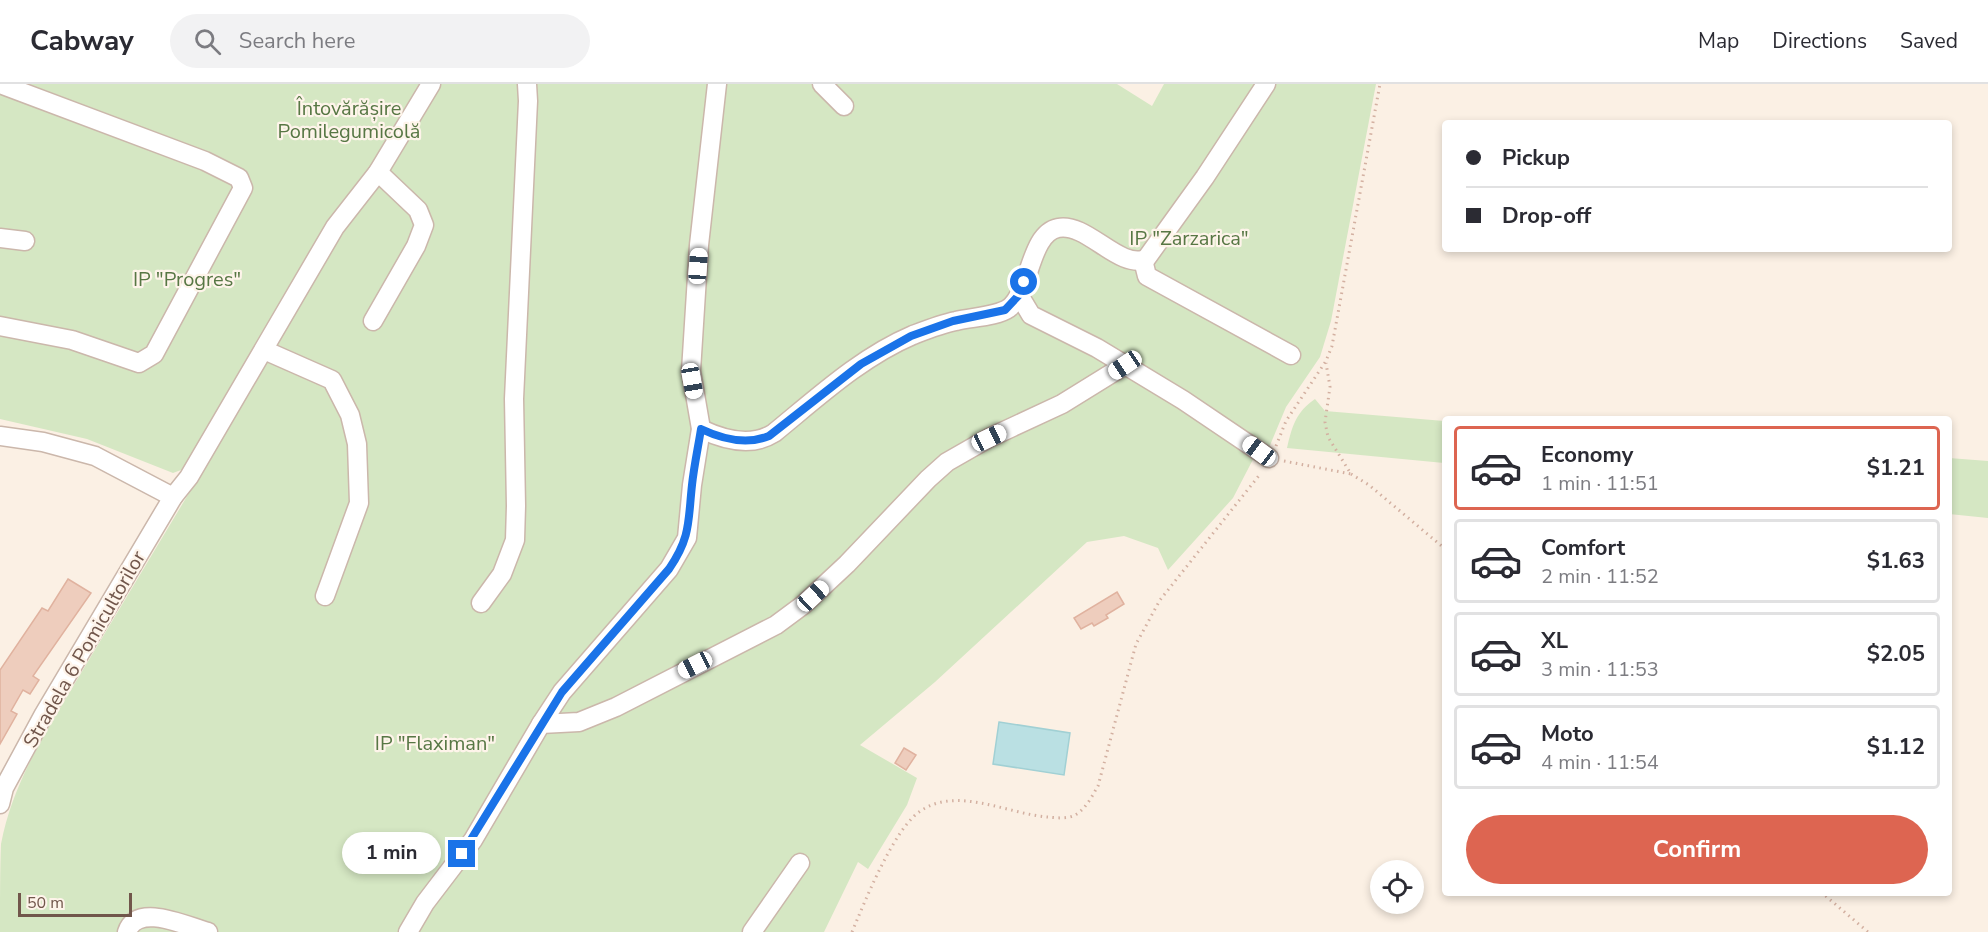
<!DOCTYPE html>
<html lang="en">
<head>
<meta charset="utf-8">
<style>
  :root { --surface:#fff; --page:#f2f2f3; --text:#2b2b33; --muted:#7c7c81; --line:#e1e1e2; --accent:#dd6551 }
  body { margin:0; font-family:"Nunito Sans",sans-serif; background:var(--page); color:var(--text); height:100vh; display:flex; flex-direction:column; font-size:22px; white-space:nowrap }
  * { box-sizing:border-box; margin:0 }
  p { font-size:20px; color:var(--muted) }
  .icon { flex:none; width:33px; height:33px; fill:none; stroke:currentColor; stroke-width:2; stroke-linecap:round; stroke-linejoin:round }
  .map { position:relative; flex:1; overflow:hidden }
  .details { position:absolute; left:1442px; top:332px; width:510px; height:480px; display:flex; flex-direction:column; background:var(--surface); border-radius:6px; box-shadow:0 3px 9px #0003 }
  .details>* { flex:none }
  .top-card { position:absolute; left:1442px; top:36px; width:510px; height:132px; border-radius:6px; box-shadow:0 3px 9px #0003; display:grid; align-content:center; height:132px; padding:0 24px; background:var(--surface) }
  .fabs { position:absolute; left:1370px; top:776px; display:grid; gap:12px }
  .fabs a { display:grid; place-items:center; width:54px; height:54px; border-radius:50%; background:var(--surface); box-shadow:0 3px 9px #0003; font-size:30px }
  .scale { position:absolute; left:18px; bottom:15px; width:114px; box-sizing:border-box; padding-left:6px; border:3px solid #71564b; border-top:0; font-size:16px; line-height:21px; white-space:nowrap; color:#71564b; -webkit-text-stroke:4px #fef4ea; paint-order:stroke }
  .end { position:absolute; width:27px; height:27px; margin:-14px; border:8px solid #1a73e8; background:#fff; box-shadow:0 0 0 3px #fff }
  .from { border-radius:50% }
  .bubble { position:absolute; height:42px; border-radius:21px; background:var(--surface); box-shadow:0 3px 9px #0003; font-size:20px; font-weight:700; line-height:42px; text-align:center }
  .car { position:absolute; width:18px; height:36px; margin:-18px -9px; border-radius:8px; box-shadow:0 0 4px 2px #0007; background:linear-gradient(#fff 24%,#345 0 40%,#fff 0 76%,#345 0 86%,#fff 0) }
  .top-card b { display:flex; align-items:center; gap:21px; height:57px; font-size:22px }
  .top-card b+b { border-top:2px solid var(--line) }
  .top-card i { width:15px; height:15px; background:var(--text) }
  ul { padding:10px 0 0; list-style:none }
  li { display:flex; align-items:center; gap:18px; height:84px; margin:0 12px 9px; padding:0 12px; border:3px solid var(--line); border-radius:6px }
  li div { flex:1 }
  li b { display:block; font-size:22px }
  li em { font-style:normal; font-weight:700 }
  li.selected { border-color:var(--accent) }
  li>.icon { width:54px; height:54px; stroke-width:1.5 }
  .action { display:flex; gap:12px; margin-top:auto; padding:12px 24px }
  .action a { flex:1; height:69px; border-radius:36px; background:var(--accent); color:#fff; font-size:24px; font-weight:700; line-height:69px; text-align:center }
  header { display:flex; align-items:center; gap:36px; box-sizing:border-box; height:84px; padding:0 30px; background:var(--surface); border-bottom:2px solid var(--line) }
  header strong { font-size:28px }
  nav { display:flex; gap:33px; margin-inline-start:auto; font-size:21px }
  .search { width:420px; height:54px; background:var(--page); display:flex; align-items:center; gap:15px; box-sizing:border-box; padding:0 21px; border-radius:33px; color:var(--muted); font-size:22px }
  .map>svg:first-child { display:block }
  .green { fill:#d5e7c3 }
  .water { fill:#bae0e3; stroke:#a1d0d4; stroke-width:1.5 }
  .building { fill:#eecdbd; stroke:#e0b29f; stroke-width:1.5 }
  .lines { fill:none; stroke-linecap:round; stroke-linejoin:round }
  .minor-casing { stroke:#cbb7ab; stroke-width:21 }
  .path { stroke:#d3b0a1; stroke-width:3; stroke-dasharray:1.5 4.5; stroke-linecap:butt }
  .minor { stroke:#fff; stroke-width:18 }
  .route { stroke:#1a73e8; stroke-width:8 }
  .labels { text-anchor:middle; stroke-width:4.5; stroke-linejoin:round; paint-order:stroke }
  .park-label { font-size:20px; fill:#577744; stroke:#fef4ea }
  .street-label { font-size:20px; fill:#71564b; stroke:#fef4ea }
</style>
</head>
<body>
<header>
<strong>Cabway</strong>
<div class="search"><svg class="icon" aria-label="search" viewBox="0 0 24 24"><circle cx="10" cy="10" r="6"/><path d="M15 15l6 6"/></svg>Search here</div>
<nav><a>Map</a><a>Directions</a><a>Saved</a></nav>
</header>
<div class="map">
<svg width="1988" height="848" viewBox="0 0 1988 848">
  <rect width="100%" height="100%" fill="#fbf0e4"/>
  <g class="green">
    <path d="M0,0h1117l35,22 12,-22h212l-45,237 -11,36 -34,50 -18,43 -6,-8 -29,56 -65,72 -10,-22 -34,-12 -37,6 -152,140 -75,63 57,33 -10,27 -39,64 -10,-7 -34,70h-824c0,-26 0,-64 1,-88 8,-42 26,-79 47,-116l153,-255 -12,-6 -16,6 -86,-34 -87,-20z"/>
    <path d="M1315,315l10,12 119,10v42l-157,-15c5,-22 9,-36 28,-49z"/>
    <polygon points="1949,374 1988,377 1988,434 1949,430"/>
  </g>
  <polygon class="water" points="999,638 1070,649 1064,691 993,680"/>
  <g class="building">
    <polygon points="68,495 91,509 33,592 39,596 30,610 23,606 11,627 17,630 0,660 0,586 42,524 48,527"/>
    <polygon points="1117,508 1124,520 1106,531 1108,534 1094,542 1092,539 1081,545 1074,534"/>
    <polygon points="904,664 916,671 906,686 895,679"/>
  </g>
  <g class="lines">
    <defs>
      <g id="minor">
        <polyline points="0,0 205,77 239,94 243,104 154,270 139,279 72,256 0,242"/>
        <polyline points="822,0 844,22"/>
        <polyline points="0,154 25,157"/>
        <polyline points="1143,176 1147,192 1291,271"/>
        <polyline points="1019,211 1031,231 1097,264 1183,316 1269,374"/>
        <polyline points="373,237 416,162 424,141 418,126 378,88"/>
        <polyline points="264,266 332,296 350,331 357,360 359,419 325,512"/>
        <path d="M701,345c23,11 51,18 73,4 43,-35 87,-76 139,-98 13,-5 28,-11 43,-14 16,-4 40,-4 53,-13 22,-17 20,-74 49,-80 29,-6 61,42 88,31l59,-82 61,-93"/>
        <polyline points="0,352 43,358 95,372 173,413"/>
        <polyline points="481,519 502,490 515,456 516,422 514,315 528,17 527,0"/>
        <polyline points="541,640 562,608 669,485 687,454 692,401 701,345 691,287 699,161 717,0"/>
        <polyline points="0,720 4,704 44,630 173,413 189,393 335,143 378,88 431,0"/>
        <path d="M127,848c10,-30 59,-6 81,0"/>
        <polyline points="408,848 425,819 473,756 541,640 579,638 616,623 776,541 803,521 847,480 928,395 947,378 989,354 1062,320 1125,281"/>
        <polyline points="752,848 800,779"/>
      </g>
    </defs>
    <use href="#minor" class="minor-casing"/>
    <g class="path">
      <polyline points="1276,362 1286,337 1326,277 1332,262 1380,0"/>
      <polyline points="1284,377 1351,390 1328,353 1325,338 1330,303 1326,279"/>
      <polyline points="1351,390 1369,401 1444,464"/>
      <polyline points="1821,808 1868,848"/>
      <path d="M852,848c13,-31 41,-101 67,-120 37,-27 88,2 129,5 8,1 20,2 27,-2 11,-6 17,-19 23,-29l38,-142 24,-44 101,-127"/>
    </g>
    <use href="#minor" class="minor"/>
  </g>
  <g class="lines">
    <path class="route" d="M462,770l100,-162 107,-123c22,-32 19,-48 23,-84 2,-19 6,-37 9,-56 21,10 46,16 68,7l92,-72 50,-28 42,-15 52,-11 14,-15 5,-13"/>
  </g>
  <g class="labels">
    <g class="park-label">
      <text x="349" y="31">Întovărășire<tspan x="349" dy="23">Pomilegumicolă</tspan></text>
      <text x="1189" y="161">IP "Zarzarica"</text>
      <text x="187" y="202">IP "Progres"</text>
      <text x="435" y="666">IP "Flaximan"</text>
    </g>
    <g class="street-label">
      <text transform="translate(84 565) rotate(-60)" y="7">Stradela 6 Pomicultorilor</text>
    </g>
  </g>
</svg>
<div class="fabs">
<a><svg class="icon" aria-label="locate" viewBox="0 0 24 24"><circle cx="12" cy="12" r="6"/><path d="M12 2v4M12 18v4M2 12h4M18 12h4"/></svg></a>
</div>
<div class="scale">50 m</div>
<i class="end from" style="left:1024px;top:198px"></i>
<i class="end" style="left:462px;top:770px"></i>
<div class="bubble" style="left:342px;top:748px;width:99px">1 min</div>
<i class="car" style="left:698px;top:182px;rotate:4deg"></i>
<i class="car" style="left:1125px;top:281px;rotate:236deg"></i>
<i class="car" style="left:692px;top:297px;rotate:170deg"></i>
<i class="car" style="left:989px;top:354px;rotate:65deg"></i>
<i class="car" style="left:1259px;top:367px;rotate:307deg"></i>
<i class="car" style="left:813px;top:512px;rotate:47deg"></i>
<i class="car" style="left:695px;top:581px;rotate:243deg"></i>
<div class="top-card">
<b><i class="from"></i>Pickup</b>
<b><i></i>Drop-off</b>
</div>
<section class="details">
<ul>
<li class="selected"><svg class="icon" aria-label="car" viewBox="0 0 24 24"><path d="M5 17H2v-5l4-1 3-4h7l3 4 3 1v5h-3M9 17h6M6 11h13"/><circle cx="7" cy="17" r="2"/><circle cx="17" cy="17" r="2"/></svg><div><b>Economy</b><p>1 min · 11:51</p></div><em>$1.21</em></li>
<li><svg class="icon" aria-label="car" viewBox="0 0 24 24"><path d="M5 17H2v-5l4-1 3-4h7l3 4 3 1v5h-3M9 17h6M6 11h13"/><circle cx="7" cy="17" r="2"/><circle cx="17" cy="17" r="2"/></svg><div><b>Comfort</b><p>2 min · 11:52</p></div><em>$1.63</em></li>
<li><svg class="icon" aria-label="car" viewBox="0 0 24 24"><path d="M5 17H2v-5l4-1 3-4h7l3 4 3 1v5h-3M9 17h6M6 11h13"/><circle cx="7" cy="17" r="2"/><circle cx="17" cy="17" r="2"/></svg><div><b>XL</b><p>3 min · 11:53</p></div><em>$2.05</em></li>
<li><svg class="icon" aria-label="car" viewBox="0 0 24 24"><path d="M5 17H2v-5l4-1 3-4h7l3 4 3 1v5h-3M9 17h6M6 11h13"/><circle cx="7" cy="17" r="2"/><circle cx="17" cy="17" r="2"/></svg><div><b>Moto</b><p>4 min · 11:54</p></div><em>$1.12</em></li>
</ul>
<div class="action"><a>Confirm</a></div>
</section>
</div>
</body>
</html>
